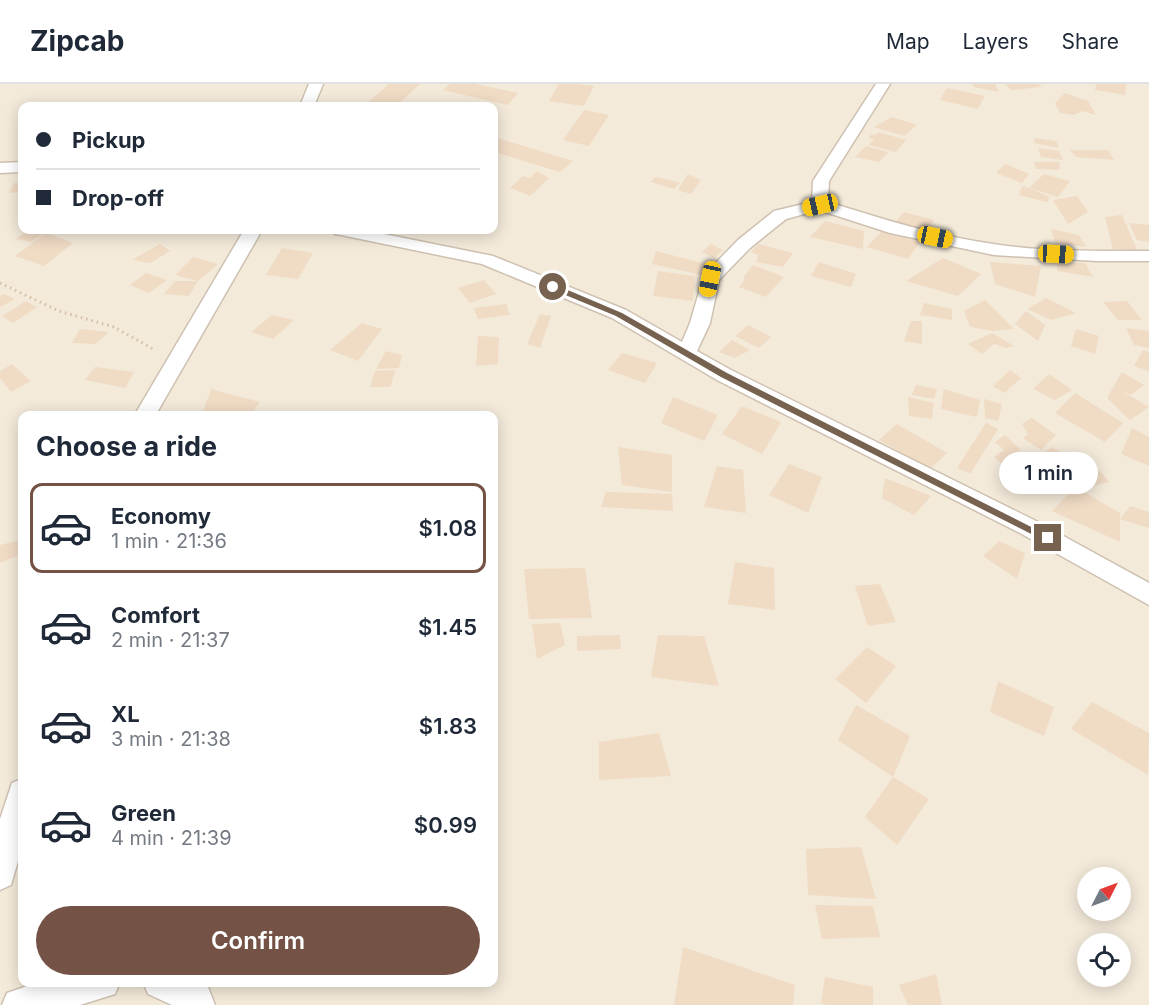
<!DOCTYPE html>
<html lang="en">
<head>
<meta charset="utf-8">
<style>
  :root { --surface:#fff; --page:#f6f6f7; --text:#1f2937; --muted:#747a83; --line:#e0e1e3; --accent:#745346 }
  body { margin:0; font-family:Inter,sans-serif; background:var(--page); color:var(--text); height:100vh; display:flex; flex-direction:column; font-size:22px; white-space:nowrap }
  * { box-sizing:border-box; margin:0 }
  p { font-size:20px; color:var(--muted) }
  .icon { flex:none; width:33px; height:33px; fill:none; stroke:currentColor; stroke-width:2; stroke-linecap:round; stroke-linejoin:round }
  .map { position:relative; flex:1; overflow:hidden }
  .details { position:absolute; left:18px; top:327px; width:480px; height:576px; display:flex; flex-direction:column; background:var(--surface); border-radius:12px; box-shadow:0 3px 15px #0003 }
  .details>* { flex:none }
  .top-card { position:absolute; left:18px; top:18px; width:480px; height:132px; border-radius:12px; box-shadow:0 3px 15px #0003; display:grid; align-content:center; height:132px; padding:0 18px; background:var(--surface) }
  .needle { width:39px; rotate:48deg }
  .fabs { position:absolute; left:1077px; top:783px; display:grid; gap:12px }
  .fabs a { display:grid; place-items:center; width:54px; height:54px; border-radius:50%; background:var(--surface); box-shadow:0 3px 15px #0003; font-size:30px }
  .end { position:absolute; width:27px; height:27px; margin:-14px; border:8px solid #76624f; background:#fff; box-shadow:0 0 0 3px #fff }
  .from { border-radius:50% }
  .bubble { position:absolute; height:42px; border-radius:21px; background:var(--surface); box-shadow:0 3px 15px #0003; font-size:20px; font-weight:600; line-height:42px; text-align:center }
  .car { position:absolute; width:18px; height:36px; margin:-18px -9px; border-radius:8px; box-shadow:0 0 4px 2px #0007; background:linear-gradient(#f5c518 24%,#345 0 40%,#f5c518 0 76%,#345 0 86%,#f5c518 0) }
  .top-card b { display:flex; align-items:center; gap:21px; height:57px; font-size:22px }
  .top-card b+b { border-top:2px solid var(--line) }
  .top-card i { width:15px; height:15px; background:var(--text) }
  ul { padding:0; list-style:none }
  li { display:flex; align-items:center; gap:18px; height:90px; margin:0 12px 9px; padding:0 6px; border:3px solid transparent; border-radius:12px }
  li div { flex:1 }
  li b { display:block; font-size:22px }
  li em { font-style:normal; font-weight:600 }
  li.selected { border-color:var(--accent) }
  li>.icon { width:54px; height:54px; stroke-width:1.5 }
  h2 { padding:0 18px; font-size:27px; line-height:72px }
  .action { display:flex; gap:12px; margin-top:auto; padding:12px 18px }
  .action a { flex:1; height:69px; border-radius:36px; background:var(--accent); color:#fff; font-size:24px; font-weight:600; line-height:69px; text-align:center }
  header { display:flex; align-items:center; gap:36px; box-sizing:border-box; height:84px; padding:0 30px; background:var(--surface); border-bottom:2px solid var(--line) }
  header strong { font-size:28px }
  nav { display:flex; gap:33px; margin-inline-start:auto; font-size:21px }
  .map>svg:first-child { display:block }
  .residential { fill:#f3eada; fill-rule:evenodd }
  .building { fill:#f0dbc5 }
  .lines { fill:none; stroke-linecap:round; stroke-linejoin:round }
  .minor-casing { stroke:#cec1b1; stroke-width:3 }
  .path { stroke:#d5bea7; stroke-width:3; stroke-dasharray:1.5 4; stroke-linecap:butt }
  .minor { fill:#fff; fill-rule:evenodd }
  .route { fill:#76624f }
</style>
</head>
<body>
<header>
<strong>Zipcab</strong>
<nav><a>Map</a><a>Layers</a><a>Share</a></nav>
</header>
<div class="map">
<svg width="1149" height="921" viewBox="0 0 1149 921">
  <rect width="100%" height="100%" fill="#fcf7ec"/>
  <path class="residential" d="M0,0h1149v921h-1149zM22,22h472v124h-472zM22,332h472v566h-472zM1088,794h32v32h-32zM1088,860h32v32h-32z"/>
  <g class="building">
    <polygon points="389,0 420,0 396,22 364,22"/>
    <polygon points="450,0 475,0 518,9 508,21 443,6"/>
    <polygon points="559,0 576,0 594,2 584,22 549,17"/>
    <polygon points="973,0 995,0 999,8 974,3"/>
    <polygon points="1005,0 1038,0 1042,3 1011,6"/>
    <polygon points="1096,0 1126,0 1125,11 1095,6"/>
    <polygon points="947,4 985,12 978,25 940,16"/>
    <polygon points="1065,9 1088,17 1096,31 1082,27 1074,31 1060,29 1055,19"/>
    <polygon points="584,26 609,31 589,62 563,56"/>
    <polygon points="892,33 917,41 904,52 874,43"/>
    <polygon points="878,48 906,56 896,68 869,61 874,55 868,54 872,50 876,51"/>
    <polygon points="494,53 573,77 560,88 494,68"/>
    <polygon points="1035,54 1056,57 1059,64 1034,59"/>
    <polygon points="866,62 889,68 879,78 855,73"/>
    <polygon points="1038,64 1059,67 1063,76 1041,73"/>
    <polygon points="1070,66 1108,66 1114,76 1076,73"/>
    <polygon points="1034,78 1060,78 1059,86 1036,85"/>
    <polygon points="1005,80 1029,90 1022,99 996,89"/>
    <polygon points="537,87 549,94 530,112 510,104 523,92 530,94"/>
    <polygon points="688,90 701,96 691,110 678,106"/>
    <polygon points="1044,90 1070,97 1058,113 1029,104"/>
    <polygon points="655,93 674,97 680,99 674,105 651,98"/>
    <polygon points="14,99 22,99 22,108 9,109"/>
    <polygon points="1022,102 1029,104 1050,113 1047,118 1019,111"/>
    <polygon points="1077,112 1088,128 1068,140 1053,116"/>
    <polygon points="904,128 934,136 927,147 895,139"/>
    <polygon points="1122,131 1137,166 1113,165 1105,133"/>
    <polygon points="825,137 864,147 863,165 810,153"/>
    <polygon points="1129,139 1149,141 1149,158 1137,156"/>
    <polygon points="1051,145 1079,151 1086,163 1055,159"/>
    <polygon points="29,146 49,146 31,158 15,155"/>
    <polygon points="882,147 920,158 908,175 867,163"/>
    <polygon points="46,149 73,159 44,182 15,172"/>
    <polygon points="160,160 170,167 150,179 132,176"/>
    <polygon points="711,160 723,166 714,174 702,168"/>
    <polygon points="758,160 793,169 783,183 756,178 758,171 751,168"/>
    <polygon points="282,164 313,169 298,195 266,191"/>
    <polygon points="656,167 706,180 702,191 652,180"/>
    <polygon points="193,173 218,180 198,197 175,191"/>
    <polygon points="943,174 981,190 958,212 906,197"/>
    <polygon points="819,178 856,190 851,203 811,192"/>
    <polygon points="990,178 1041,182 1035,213 995,200"/>
    <polygon points="1057,178 1085,179 1093,193 1057,187"/>
    <polygon points="753,181 784,193 766,213 739,203 745,195 743,194"/>
    <polygon points="658,187 695,192 693,217 653,212"/>
    <polygon points="146,189 167,196 149,209 130,201"/>
    <polygon points="484,196 496,210 470,219 458,204"/>
    <polygon points="175,197 198,197 189,212 164,210"/>
    <polygon points="3,210 15,215 0,223 0,212"/>
    <polygon points="1046,214 1076,229 1051,236 1027,225"/>
    <polygon points="985,216 1014,245 993,247 970,243 964,227"/>
    <polygon points="26,217 37,223 13,239 2,232"/>
    <polygon points="1127,217 1142,236 1118,236 1103,218"/>
    <polygon points="924,219 952,225 952,236 920,231"/>
    <polygon points="506,220 510,231 478,235 474,224"/>
    <polygon points="1026,227 1045,241 1038,257 1015,240"/>
    <polygon points="540,230 551,232 540,264 527,260"/>
    <polygon points="272,231 294,236 273,255 251,248"/>
    <polygon points="911,237 922,237 922,260 904,257"/>
    <polygon points="362,239 382,245 358,277 330,266"/>
    <polygon points="748,241 771,253 759,264 735,252"/>
    <polygon points="1126,244 1149,247 1149,264 1134,261"/>
    <polygon points="80,245 109,248 95,260 72,259"/>
    <polygon points="1076,245 1099,252 1095,270 1071,262"/>
    <polygon points="992,249 1014,262 1007,264 994,260 982,270 968,260"/>
    <polygon points="478,252 499,253 498,280 476,282"/>
    <polygon points="732,256 750,266 735,274 719,268"/>
    <polygon points="1143,266 1149,268 1149,287 1134,282"/>
    <polygon points="386,267 402,271 399,284 376,285"/>
    <polygon points="622,269 657,279 645,299 608,286"/>
    <polygon points="12,280 31,297 11,308 0,294 0,287"/>
    <polygon points="95,283 134,288 125,304 85,296"/>
    <polygon points="396,286 390,303 370,303 375,287"/>
    <polygon points="1010,286 1021,294 1004,309 993,302"/>
    <polygon points="1122,288 1144,301 1131,311 1120,306 1149,323 1130,336 1107,314"/>
    <polygon points="1049,290 1072,306 1055,316 1033,305"/>
    <polygon points="916,301 937,305 934,315 912,311"/>
    <polygon points="212,303 214,306 260,318 249,332 202,330"/>
    <polygon points="944,305 980,316 977,333 941,325"/>
    <polygon points="1075,309 1123,339 1105,358 1055,329"/>
    <polygon points="673,313 718,331 704,357 661,339"/>
    <polygon points="908,313 934,319 932,335 909,332"/>
    <polygon points="984,315 1002,320 998,337 985,334"/>
    <polygon points="742,322 781,338 762,370 722,350"/>
    <polygon points="1032,334 1056,351 1041,366 1023,354 1028,350 1022,340"/>
    <polygon points="986,339 998,345 970,390 957,384"/>
    <polygon points="897,340 947,369 930,385 879,356"/>
    <polygon points="1132,344 1149,353 1149,382 1121,370"/>
    <polygon points="1005,351 1020,365 1005,382 994,373 1004,366 995,358"/>
    <polygon points="618,363 672,371 672,408 622,401"/>
    <polygon points="1052,363 1061,368 1043,383 1032,376"/>
    <polygon points="1078,369 1093,382 1063,391 1049,378"/>
    <polygon points="789,380 822,393 808,429 769,411"/>
    <polygon points="717,382 743,386 746,429 704,423"/>
    <polygon points="1100,387 1109,398 1082,405 1072,396"/>
    <polygon points="885,394 931,412 914,431 882,414"/>
    <polygon points="1075,403 1120,429 1120,458 1052,427"/>
    <polygon points="606,408 672,410 673,427 601,423"/>
    <polygon points="1130,422 1149,428 1149,444 1120,435"/>
    <polygon points="21,456 22,470 0,479 0,461"/>
    <polygon points="999,457 1025,469 1017,495 983,472"/>
    <polygon points="735,478 774,484 775,526 728,520"/>
    <polygon points="585,484 592,534 529,535 524,485"/>
    <polygon points="880,500 896,538 868,542 855,502"/>
    <polygon points="560,539 565,561 537,575 532,540"/>
    <polygon points="620,551 621,565 577,567 577,552"/>
    <polygon points="658,551 704,552 719,602 651,593"/>
    <polygon points="867,563 896,582 866,619 835,595"/>
    <polygon points="998,597 1054,623 1044,652 990,628"/>
    <polygon points="1092,618 1149,649 1148,691 1071,645"/>
    <polygon points="856,621 910,652 893,693 838,656"/>
    <polygon points="659,649 671,692 599,696 599,658"/>
    <polygon points="893,693 929,715 897,761 865,733"/>
    <polygon points="861,763 876,815 808,811 806,765"/>
    <polygon points="815,821 873,822 880,853 822,855"/>
    <polygon points="683,863 795,901 793,921 674,921"/>
    <polygon points="936,890 942,921 908,921 899,901"/>
    <polygon points="825,893 873,903 873,921 827,921 821,919"/>
  </g>
  <g class="lines">
    <defs>
      <g id="minor">
        <polygon points="309,0 323,0 314,22 300,22"/>
        <path d="M876,0h14l-61,97 -1,21c54,17 109,34 165,42 48,8 107,7 156,7v10h-52l-103,-6 -104,-22 -71,-23 -33,9 -36,29 -31,32 -9,43 -13,28 34,19 305,151 113,62v22l-129,-72 -303,-153 -105,-62 -130,-54 -141,-29 -6,-1 -3,-4h32l129,26 133,54 56,32 8,-19 14,-48 34,-35 36,-29 38,-9 1,-21z"/>
        <polygon points="22,78 22,88 0,89 0,79"/>
        <polygon points="244,146 262,146 155,332 134,332"/>
        <polygon points="22,695 22,763 11,801 0,806 0,735 12,699"/>
        <polygon points="39,898 120,898 115,910 80,921 2,921 7,909"/>
        <polygon points="143,898 198,898 208,903 215,921 172,921 148,910"/>
      </g>
    </defs>
    <use href="#minor" class="minor-casing"/>
    <polyline class="path" points="0,199 59,227 114,243 155,266"/>
    <use href="#minor" class="minor"/>
  </g>
  <polygon class="route" points="551,201 556,201 622,229 727,289 1053,454 1051,457 1045,457 721,293 616,232 551,205"/>
</svg>
<div class="fabs">
<a><svg class="needle" viewBox="-14 -14 28 28"><path d="M0-13l5 13h-10z" fill="#e53935"/><path d="M0 13l5-13h-10z" fill="#747a83"/></svg></a>
<a><svg class="icon" aria-label="locate" viewBox="0 0 24 24"><circle cx="12" cy="12" r="6"/><path d="M12 2v4M12 18v4M2 12h4M18 12h4"/></svg></a>
</div>
<i class="end from" style="left:553px;top:203px"></i>
<i class="end" style="left:1048px;top:454px"></i>
<div class="bubble" style="left:999px;top:368px;width:99px">1 min</div>
<i class="car" style="left:820px;top:121px;rotate:257deg"></i>
<i class="car" style="left:935px;top:153px;rotate:102deg"></i>
<i class="car" style="left:1056px;top:170px;rotate:93deg"></i>
<i class="car" style="left:710px;top:195px;rotate:192deg"></i>
<div class="top-card">
<b><i class="from"></i>Pickup</b>
<b><i></i>Drop-off</b>
</div>
<section class="details">
<h2>Choose a ride</h2>
<ul>
<li class="selected"><svg class="icon" aria-label="car" viewBox="0 0 24 24"><path d="M5 17H2v-5l4-1 3-4h7l3 4 3 1v5h-3M9 17h6M6 11h13"/><circle cx="7" cy="17" r="2"/><circle cx="17" cy="17" r="2"/></svg><div><b>Economy</b><p>1 min · 21:36</p></div><em>$1.08</em></li>
<li><svg class="icon" aria-label="car" viewBox="0 0 24 24"><path d="M5 17H2v-5l4-1 3-4h7l3 4 3 1v5h-3M9 17h6M6 11h13"/><circle cx="7" cy="17" r="2"/><circle cx="17" cy="17" r="2"/></svg><div><b>Comfort</b><p>2 min · 21:37</p></div><em>$1.45</em></li>
<li><svg class="icon" aria-label="car" viewBox="0 0 24 24"><path d="M5 17H2v-5l4-1 3-4h7l3 4 3 1v5h-3M9 17h6M6 11h13"/><circle cx="7" cy="17" r="2"/><circle cx="17" cy="17" r="2"/></svg><div><b>XL</b><p>3 min · 21:38</p></div><em>$1.83</em></li>
<li><svg class="icon" aria-label="car" viewBox="0 0 24 24"><path d="M5 17H2v-5l4-1 3-4h7l3 4 3 1v5h-3M9 17h6M6 11h13"/><circle cx="7" cy="17" r="2"/><circle cx="17" cy="17" r="2"/></svg><div><b>Green</b><p>4 min · 21:39</p></div><em>$0.99</em></li>
</ul>
<div class="action"><a>Confirm</a></div>
</section>
</div>
</body>
</html>
